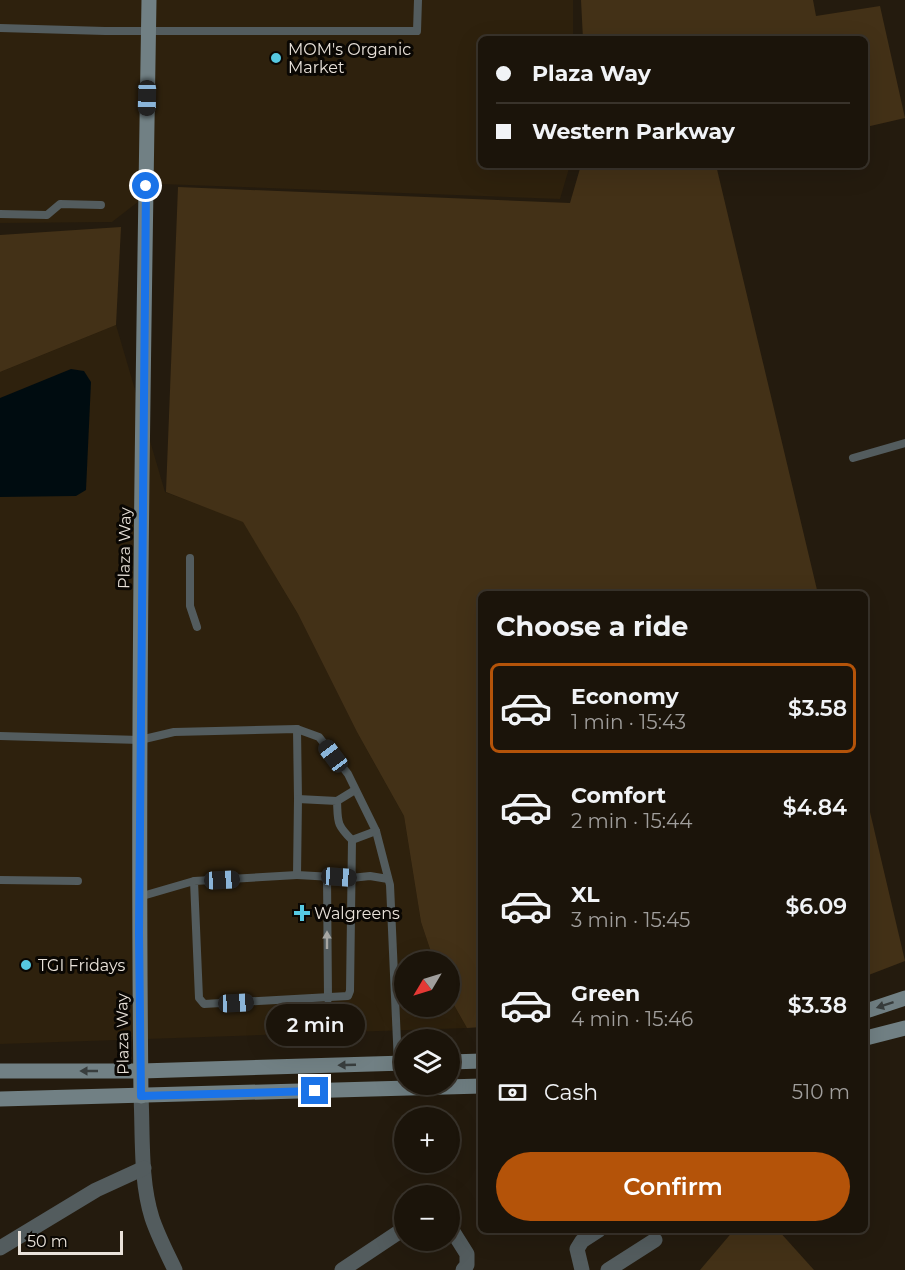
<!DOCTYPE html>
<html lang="en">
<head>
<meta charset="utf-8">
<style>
  :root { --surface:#1b140a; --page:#282118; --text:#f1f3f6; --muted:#a09e9c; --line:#39332b; --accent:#b45309 }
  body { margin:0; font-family:Montserrat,sans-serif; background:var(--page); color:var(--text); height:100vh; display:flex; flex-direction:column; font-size:22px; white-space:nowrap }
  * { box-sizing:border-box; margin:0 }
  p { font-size:20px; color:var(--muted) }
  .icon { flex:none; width:33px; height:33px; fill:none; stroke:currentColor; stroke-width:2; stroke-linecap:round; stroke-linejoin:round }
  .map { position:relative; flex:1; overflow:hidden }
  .details { position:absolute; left:478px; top:591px; width:390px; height:642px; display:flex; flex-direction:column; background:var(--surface); border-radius:9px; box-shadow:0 6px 24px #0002,0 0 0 2px var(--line) }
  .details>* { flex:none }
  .top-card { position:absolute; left:478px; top:36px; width:390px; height:132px; border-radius:9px; box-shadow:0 6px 24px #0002,0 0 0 2px var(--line); display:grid; align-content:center; height:132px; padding:0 18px; background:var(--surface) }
  .needle { width:39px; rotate:232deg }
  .tools { position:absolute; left:394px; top:951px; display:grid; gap:12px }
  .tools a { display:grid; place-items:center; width:66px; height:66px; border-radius:50%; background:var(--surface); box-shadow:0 6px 24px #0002,0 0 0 2px var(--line); font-size:30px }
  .scale { position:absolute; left:18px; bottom:15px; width:105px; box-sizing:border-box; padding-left:6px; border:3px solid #e9e2da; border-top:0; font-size:16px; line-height:21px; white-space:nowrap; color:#e9e2da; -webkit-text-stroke:4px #0a0703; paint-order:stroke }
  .end { position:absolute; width:27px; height:27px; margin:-14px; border:8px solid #1a73e8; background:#fff; box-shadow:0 0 0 3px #fff }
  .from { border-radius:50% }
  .bubble { position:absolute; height:42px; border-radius:21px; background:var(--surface); box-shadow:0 6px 24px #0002,0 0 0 2px var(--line); font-size:20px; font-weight:600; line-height:42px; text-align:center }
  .car { position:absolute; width:18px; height:36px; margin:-18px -9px; border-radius:8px; box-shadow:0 0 4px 2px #0007; background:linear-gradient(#222 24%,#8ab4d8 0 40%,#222 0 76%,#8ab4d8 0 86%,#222 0) }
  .top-card b { display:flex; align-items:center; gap:21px; height:57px; font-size:22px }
  .top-card b+b { border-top:2px solid var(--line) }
  .top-card i { width:15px; height:15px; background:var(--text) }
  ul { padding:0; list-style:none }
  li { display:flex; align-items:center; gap:18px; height:90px; margin:0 12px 9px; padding:0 6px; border:3px solid transparent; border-radius:9px }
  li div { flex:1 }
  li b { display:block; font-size:22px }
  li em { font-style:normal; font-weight:600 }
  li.on { border-color:var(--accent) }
  li>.icon { width:54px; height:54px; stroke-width:1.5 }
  h2 { padding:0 18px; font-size:27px; line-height:72px }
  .pay { display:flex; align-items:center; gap:15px; height:66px; padding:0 18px; font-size:22px }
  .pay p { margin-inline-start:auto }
  .action { display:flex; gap:12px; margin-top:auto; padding:12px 18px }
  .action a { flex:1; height:69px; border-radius:36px; background:var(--accent); color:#fff; font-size:24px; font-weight:600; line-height:69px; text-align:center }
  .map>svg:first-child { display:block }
  .built { fill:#2e210d }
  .green { fill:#433117 }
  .water { fill:#000c10 }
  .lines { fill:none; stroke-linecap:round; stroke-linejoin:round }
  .lane { stroke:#535c5e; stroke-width:8 }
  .street { stroke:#535c5e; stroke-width:15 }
  .secondary { stroke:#718084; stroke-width:15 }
  .oneway { fill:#a6a6a2 }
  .oneway2 { fill:#383d3d }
  .route { stroke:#1a73e8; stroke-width:8 }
  .poi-dot { fill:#56c9e1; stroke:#0a0703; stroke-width:2 }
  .labels { text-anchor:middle; stroke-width:6; stroke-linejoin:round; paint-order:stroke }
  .poi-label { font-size:16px; fill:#e9e2da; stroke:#0a0703; text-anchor:start }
  .street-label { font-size:16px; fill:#e9e2da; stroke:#0a0703 }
</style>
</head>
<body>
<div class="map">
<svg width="905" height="1270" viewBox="0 0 905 1270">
  <rect width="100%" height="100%" fill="#241b0e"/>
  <g class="built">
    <polygon points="0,0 573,0 573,39 482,39 482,165 570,165 560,199 161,184 112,222 0,223"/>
    <polygon points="116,325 165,492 243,521 298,614 357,732 404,816 421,922 434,961 405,962 405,1006 450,1006 450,998 467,1028 0,1044 0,372"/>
  </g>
  <g class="green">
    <polygon points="581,0 813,0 816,16 880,6 905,118 866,127 866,39 583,39"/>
    <polygon points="581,165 716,165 818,594 482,594 482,1027 467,1028 450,998 450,962 434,961 421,922 404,816 357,732 298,614 243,522 166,492 178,187 570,203"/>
    <polygon points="121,227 116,325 0,372 0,235"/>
    <polygon points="866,795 905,961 866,976"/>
    <polygon points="734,1230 778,1230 814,1270 700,1270"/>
  </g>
  <polygon class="water" points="71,369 84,371 91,382 86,490 76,496 0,497 0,398"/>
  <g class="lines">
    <g class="lane">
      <polyline points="0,28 105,31 417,31 418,0"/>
      <polyline points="0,214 47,215 60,204 101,205"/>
      <polyline points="853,458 905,443"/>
      <polyline points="190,558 190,606 197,627"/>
      <polyline points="297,729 298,799"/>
      <polyline points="0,736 140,740 174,732 297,729 319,737 348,774 376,831 390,885 398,1064"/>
      <polyline points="337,801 355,790"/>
      <polyline points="352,840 376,831"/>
      <polyline points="297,875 351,878 370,876 388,879"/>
      <polyline points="327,876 328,999"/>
      <polyline points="0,880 78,881"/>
      <path d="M139,897l55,-16 5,117 5,6 144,-8 2,-5 2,-151c-16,-16 -14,-18 -15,-39l-39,-2 -1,76 -103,6"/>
    </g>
    <g class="street">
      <path d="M141,1096c2,39 -1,84 11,122 6,18 15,35 23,52"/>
      <polyline points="450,1227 467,1254 467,1265 463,1270"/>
      <polyline points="0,1248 96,1190 144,1168"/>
      <polyline points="342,1270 405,1228"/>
      <polyline points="582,1270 577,1249 582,1241 599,1230"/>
      <polyline points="608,1270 655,1240"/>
    </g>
    <g class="secondary">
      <polyline points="866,1011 905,998"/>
      <polyline points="866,1038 905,1028"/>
      <polyline points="450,1062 482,1061"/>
      <polyline points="0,1071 141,1071 405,1063"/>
      <path d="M141,1096c-4,-366 2,-731 8,-1096"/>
      <polyline points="0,1099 482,1086"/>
    </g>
  </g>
  <defs><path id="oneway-solid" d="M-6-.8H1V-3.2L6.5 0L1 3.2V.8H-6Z" transform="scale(1.5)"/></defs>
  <use class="oneway" href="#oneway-solid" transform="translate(327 940) rotate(-90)"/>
  <g class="oneway2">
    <use href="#oneway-solid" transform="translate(885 1005) rotate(162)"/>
    <use href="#oneway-solid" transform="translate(347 1065) rotate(178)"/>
    <use href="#oneway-solid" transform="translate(89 1071) rotate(-180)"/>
  </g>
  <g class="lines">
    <polyline class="route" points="146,186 139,933 141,1096 315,1091"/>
  </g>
  <g class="poi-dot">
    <circle cx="276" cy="58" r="6"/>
    <path d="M299 904h6v6h6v6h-6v6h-6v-6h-6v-6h6z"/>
    <circle cx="26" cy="965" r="6"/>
  </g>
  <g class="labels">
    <g class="poi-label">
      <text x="288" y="55">MOM's Organic<tspan x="288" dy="18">Market</tspan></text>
      <text x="314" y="919">Walgreens</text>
      <text x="38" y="971">TGI Fridays</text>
    </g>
    <g class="street-label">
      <text transform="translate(124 548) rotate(-89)" y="6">Plaza Way</text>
      <text transform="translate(122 1034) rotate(-91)" y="6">Plaza Way</text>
    </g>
  </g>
</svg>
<div class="tools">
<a><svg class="needle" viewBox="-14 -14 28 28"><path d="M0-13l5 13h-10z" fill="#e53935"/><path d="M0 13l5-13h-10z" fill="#a09e9c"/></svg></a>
<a><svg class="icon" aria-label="layers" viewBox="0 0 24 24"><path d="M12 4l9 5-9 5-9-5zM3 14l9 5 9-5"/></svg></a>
<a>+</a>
<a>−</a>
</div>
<div class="scale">50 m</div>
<i class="end from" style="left:146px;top:186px"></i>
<i class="end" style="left:315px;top:1091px"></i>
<div class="bubble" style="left:266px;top:1004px;width:99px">2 min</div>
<i class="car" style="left:147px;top:98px;rotate:181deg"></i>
<i class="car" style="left:333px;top:756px;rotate:323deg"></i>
<i class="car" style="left:339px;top:877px;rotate:94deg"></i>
<i class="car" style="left:222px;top:880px;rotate:87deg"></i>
<i class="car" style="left:236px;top:1003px;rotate:87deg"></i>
<div class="top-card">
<b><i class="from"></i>Plaza Way</b>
<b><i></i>Western Parkway</b>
</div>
<section class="details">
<h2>Choose a ride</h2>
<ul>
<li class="on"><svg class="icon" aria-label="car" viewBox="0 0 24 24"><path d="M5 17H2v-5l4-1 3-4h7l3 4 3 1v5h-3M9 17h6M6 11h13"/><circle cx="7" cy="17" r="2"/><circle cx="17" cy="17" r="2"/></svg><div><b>Economy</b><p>1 min · 15:43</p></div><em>$3.58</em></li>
<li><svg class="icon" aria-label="car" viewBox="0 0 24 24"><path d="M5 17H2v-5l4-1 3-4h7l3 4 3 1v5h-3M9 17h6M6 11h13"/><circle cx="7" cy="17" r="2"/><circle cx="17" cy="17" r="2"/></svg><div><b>Comfort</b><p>2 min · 15:44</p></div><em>$4.84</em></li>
<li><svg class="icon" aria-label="car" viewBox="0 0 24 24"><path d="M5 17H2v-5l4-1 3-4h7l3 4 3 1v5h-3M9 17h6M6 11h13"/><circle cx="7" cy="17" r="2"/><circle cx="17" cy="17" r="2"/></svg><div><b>XL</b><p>3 min · 15:45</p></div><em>$6.09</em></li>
<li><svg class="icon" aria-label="car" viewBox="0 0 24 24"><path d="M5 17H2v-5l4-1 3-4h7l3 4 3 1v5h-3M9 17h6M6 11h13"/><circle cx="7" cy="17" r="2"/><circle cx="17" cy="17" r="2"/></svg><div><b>Green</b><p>4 min · 15:46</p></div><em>$3.38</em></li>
</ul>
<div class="pay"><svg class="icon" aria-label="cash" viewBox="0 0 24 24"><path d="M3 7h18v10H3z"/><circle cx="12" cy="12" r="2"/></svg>Cash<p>510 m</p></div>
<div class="action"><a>Confirm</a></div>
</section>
</div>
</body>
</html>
